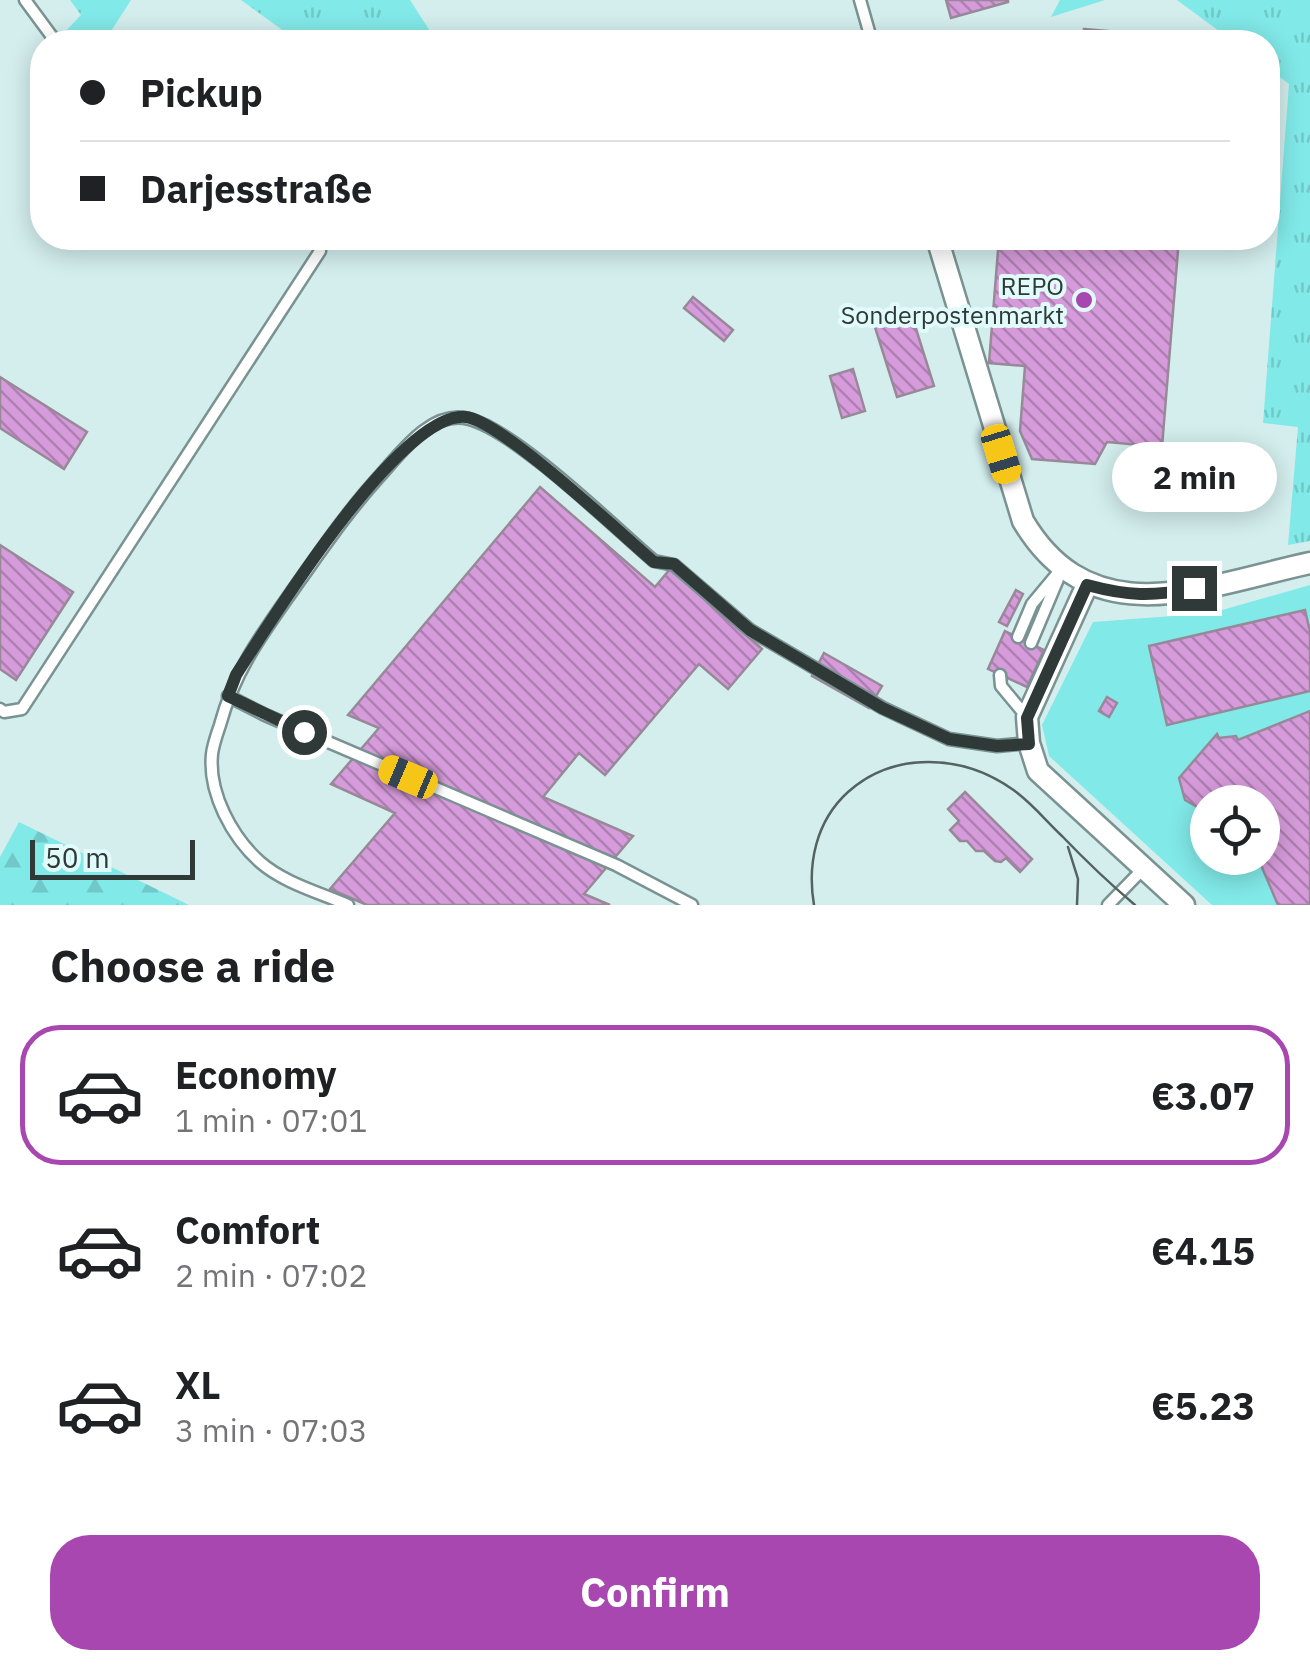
<!DOCTYPE html>
<html lang="en">
<head>
<meta charset="utf-8">
<style>
  :root { --surface:#fff; --page:#f6f6f6; --text:#202124; --muted:#757577; --line:#e0e0e0; --accent:#a747af }
  body { margin:0; font-family:"IBM Plex Sans",sans-serif; background:var(--page); color:var(--text); height:100vh; display:flex; flex-direction:column; font-size:38px; white-space:nowrap }
  * { box-sizing:border-box; margin:0 }
  p { font-size:32px; color:var(--muted) }
  .icon { flex:none; width:55px; height:55px; fill:none; stroke:currentColor; stroke-width:2; stroke-linecap:round; stroke-linejoin:round }
  .map { position:relative; height:905px; overflow:hidden }
  .side { display:flex; flex-direction:column; background:var(--surface); flex:1 }
  .side>* { flex:none }
  .top-card { position:absolute; left:30px; top:30px; width:1250px; height:220px; border-radius:40px; box-shadow:0 5px 25px #0003; display:grid; align-content:center; height:220px; padding:0 50px; background:var(--surface) }
  .controls { position:absolute; left:1190px; top:785px; display:grid; gap:20px }
  .controls a { display:grid; place-items:center; width:90px; height:90px; border-radius:50%; background:var(--surface); box-shadow:0 5px 25px #0003; font-size:50px }
  .scale { position:absolute; left:30px; bottom:25px; width:165px; box-sizing:border-box; padding-left:10px; border:5px solid #2e3938; border-top:0; font-size:28px; line-height:35px; white-space:nowrap; color:#2e3938; -webkit-text-stroke:8px #e0fbfa; paint-order:stroke }
  .end { position:absolute; width:45px; height:45px; margin:-22px; border:12px solid #2e3938; background:#fff; box-shadow:0 0 0 5px #fff }
  .from { border-radius:50% }
  .bubble { position:absolute; height:70px; border-radius:35px; background:var(--surface); box-shadow:0 5px 25px #0003; font-size:32px; font-weight:800; line-height:70px; text-align:center }
  .car { position:absolute; width:30px; height:60px; margin:-30px -15px; border-radius:12px; box-shadow:0 0 8px 2px #0007; background:linear-gradient(#f5c518 24%,#345 0 40%,#f5c518 0 76%,#345 0 86%,#f5c518 0) }
  .top-card b { display:flex; align-items:center; gap:35px; height:95px; font-size:38px }
  .top-card b+b { border-top:2px solid var(--line) }
  .top-card i { width:25px; height:25px; background:var(--text) }
  ul { padding:0; list-style:none }
  li { display:flex; align-items:center; gap:30px; height:140px; margin:0 20px 15px; padding:0 30px; border:5px solid transparent; border-radius:40px }
  li div { flex:1 }
  li b { display:block; font-size:38px }
  li em { font-style:normal; font-weight:800 }
  li.active { border-color:var(--accent) }
  li>.icon { width:90px; height:90px; stroke-width:1.5 }
  h2 { padding:0 50px; font-size:45px; line-height:120px }
  .button { display:flex; gap:20px; margin-top:auto; padding:20px 50px }
  .button a { flex:1; height:115px; border-radius:40px; background:var(--accent); color:#fff; font-size:40px; font-weight:800; line-height:115px; text-align:center }
  .map>svg:first-child { display:block }
  .grass { fill:url(#grass-tufts) }
  .forest { fill:url(#forest-firs) }
  .park { fill:#81e9e8; fill-rule:evenodd }
  .building { fill:url(#building-back-hatch); stroke:#988999; stroke-width:2.5 }
  .lines { fill:none; stroke-linecap:round; stroke-linejoin:round }
  .lane-casing { stroke:#7a9392; stroke-width:15 }
  .street-casing { stroke:#7a9392; stroke-width:25 }
  .lane { stroke:#fff; stroke-width:10 }
  .street { stroke:#fff; stroke-width:20 }
  .tram { stroke:#546362; stroke-width:2.5 }
  .route { stroke:#2e3938; stroke-width:12 }
  .poi-dot { fill:#a747af; stroke:#e0fbfa; stroke-width:4 }
  .labels { text-anchor:middle; stroke-width:8; stroke-linejoin:round; paint-order:stroke }
  .poi-label { font-size:25px; fill:#2e3938; stroke:#e0fbfa; text-anchor:end }
</style>
</head>
<body>
<div class="map">
<svg width="1310" height="905" viewBox="0 0 1310 905">
  <defs>
    <pattern id="grass-tufts" width="24" height="20" patternUnits="userSpaceOnUse" patternTransform="scale(2.5)"><rect width="24" height="20" fill="#81e9e8"/><path d="M3 7l-1-3M5 7V3M7 7l1-3M15 17l-1-3M17 17v-4M19 17l1-3" fill="none" stroke="#70c9c8"/></pattern>
    <pattern id="forest-firs" width="22" height="20" patternUnits="userSpaceOnUse" patternTransform="scale(2.5)"><rect width="22" height="20" fill="#81e9e8"/><path d="M5 1l3.5 6h-7zM16 11l3.5 6h-7z" fill="#70c9c8"/></pattern>
    <pattern id="building-back-hatch" width="6" height="6" patternUnits="userSpaceOnUse" patternTransform="scale(2.5)"><rect width="6" height="6" fill="#d69bda"/><path d="M-1 5l2 2M0 0l6 6M5-1l2 2" fill="none" stroke="#ae7fb2"/></pattern>
  </defs>
  <rect width="100%" height="100%" fill="#d3eeed"/>
  <g class="grass">
    <polygon points="70,0 131,0 104,42 77,42 64,33 81,15"/>
    <polygon points="241,0 410,0 437,42 299,42"/>
    <polygon points="1060,0 1105,0 1051,17"/>
    <polygon points="1177,0 1310,0 1310,541 1288,545 1298,427 1263,423 1289,84 1268,68 1268,42 1234,42"/>
  </g>
  <polygon class="forest" points="19,822 189,905 0,905 0,857"/>
  <path class="park" d="M1310,585v320h-98l-163,-149 -7,-31 51,-103 119,-9zM1208,802h54v56h-54z"/>
  <g class="building">
    <polygon points="946,0 1008,0 1008,2 951,18"/>
    <polygon points="1084,29 1225,41 1225,42 1083,42"/>
    <polygon points="999,238 1179,238 1162,447 1107,442 1095,464 1032,459 1020,431 1025,366 989,363"/>
    <polygon points="693,297 733,330 724,341 684,308"/>
    <polygon points="911,313 934,386 897,397 874,324"/>
    <polygon points="853,369 865,411 842,418 830,376"/>
    <polygon points="0,377 87,432 64,469 0,428"/>
    <polygon points="540,487 655,587 670,569 762,649 728,689 699,664 605,775 579,753 543,797 633,836 584,894 610,905 367,905 330,889 395,813 331,784 379,728 348,715"/>
    <polygon points="0,545 73,592 16,680 0,669"/>
    <polygon points="1016,590 1023,594 1007,626 999,622"/>
    <polygon points="1305,610 1310,632 1310,691 1167,725 1149,646"/>
    <polygon points="1005,631 1044,650 1027,687 988,669"/>
    <polygon points="824,653 882,686 869,708 812,676"/>
    <polygon points="1107,697 1117,703 1109,717 1099,711"/>
    <polygon points="1310,711 1310,905 1278,905 1258,858 1262,858 1262,802 1208,802 1208,813 1185,800 1179,778 1217,734 1219,738 1236,736 1238,740"/>
    <polygon points="965,792 1032,859 1020,872 1006,858 1001,862 995,861 984,851 976,851 967,841 960,841 950,830 959,821 948,809"/>
  </g>
  <g class="lines">
    <defs>
      <g id="lane">
        <polyline points="25,0 56,42"/>
        <polyline points="860,0 872,42"/>
        <polyline points="1018,637 1032,604 1062,568"/>
        <polyline points="1031,643 1058,579"/>
        <polyline points="1000,675 1001,686 1026,716"/>
        <polyline points="228,696 265,715 616,865 692,905"/>
        <polyline points="0,709 4,712 22,709 320,251 318,238"/>
        <path d="M348,905c-30,-13 -64,-22 -88,-43 -28,-25 -52,-69 -48,-108 1,-9 5,-20 8,-29 16,-59 46,-96 80,-145 25,-35 49,-70 78,-102 22,-24 53,-69 91,-59 47,12 144,107 185,142l20,4 76,65 133,78 66,31 48,7 32,-3"/>
        <polyline points="1108,905 1143,869"/>
      </g>
      <g id="street">
        <path d="M937,238l86,283c69,116 180,65 287,42"/>
        <polyline points="1087,585 1027,717 1029,743 1038,771 1184,905"/>
      </g>
    </defs>
    <use href="#lane" class="lane-casing"/>
    <use href="#street" class="street-casing"/>
    <use href="#lane" class="lane"/>
    <use href="#street" class="street"/>
    <g class="tram">
      <polyline points="1068,847 1078,879 1077,905"/>
      <path d="M814,905c-7,-41 2,-84 34,-113 46,-41 114,-38 164,-3 19,13 33,31 50,47 23,24 47,47 73,69"/>
    </g>
  </g>
  <g class="lines">
    <path class="route" d="M304,732l-76,-36 8,-21c34,-53 165,-265 230,-258 37,5 154,116 188,145l20,2 76,66 132,78 67,31 48,7 32,-2 -2,-26 60,-133c41,11 65,12 107,3"/>
  </g>
  <circle class="poi-dot" cx="1084" cy="300" r="10"/>
  <g class="labels">
    <g class="poi-label">
      <text x="1064" y="295">REPO<tspan x="1064" dy="29">Sonderpostenmarkt</tspan></text>
    </g>
  </g>
</svg>
<div class="controls">
<a><svg class="icon" aria-label="locate" viewBox="0 0 24 24"><circle cx="12" cy="12" r="6"/><path d="M12 2v4M12 18v4M2 12h4M18 12h4"/></svg></a>
</div>
<div class="scale">50 m</div>
<i class="end from" style="left:304px;top:732px"></i>
<i class="end" style="left:1194px;top:588px"></i>
<div class="bubble" style="left:1112px;top:442px;width:165px">2 min</div>
<i class="car" style="left:1001px;top:454px;rotate:163deg"></i>
<i class="car" style="left:408px;top:777px;rotate:293deg"></i>
<div class="top-card">
<b><i class="from"></i>Pickup</b>
<b><i></i>Darjesstraße</b>
</div>
</div>
<section class="side">
<h2>Choose a ride</h2>
<ul>
<li class="active"><svg class="icon" aria-label="car" viewBox="0 0 24 24"><path d="M5 17H2v-5l4-1 3-4h7l3 4 3 1v5h-3M9 17h6M6 11h13"/><circle cx="7" cy="17" r="2"/><circle cx="17" cy="17" r="2"/></svg><div><b>Economy</b><p>1 min · 07:01</p></div><em>€3.07</em></li>
<li><svg class="icon" aria-label="car" viewBox="0 0 24 24"><path d="M5 17H2v-5l4-1 3-4h7l3 4 3 1v5h-3M9 17h6M6 11h13"/><circle cx="7" cy="17" r="2"/><circle cx="17" cy="17" r="2"/></svg><div><b>Comfort</b><p>2 min · 07:02</p></div><em>€4.15</em></li>
<li><svg class="icon" aria-label="car" viewBox="0 0 24 24"><path d="M5 17H2v-5l4-1 3-4h7l3 4 3 1v5h-3M9 17h6M6 11h13"/><circle cx="7" cy="17" r="2"/><circle cx="17" cy="17" r="2"/></svg><div><b>XL</b><p>3 min · 07:03</p></div><em>€5.23</em></li>
</ul>
<div class="button"><a>Confirm</a></div>
</section>
</body>
</html>
